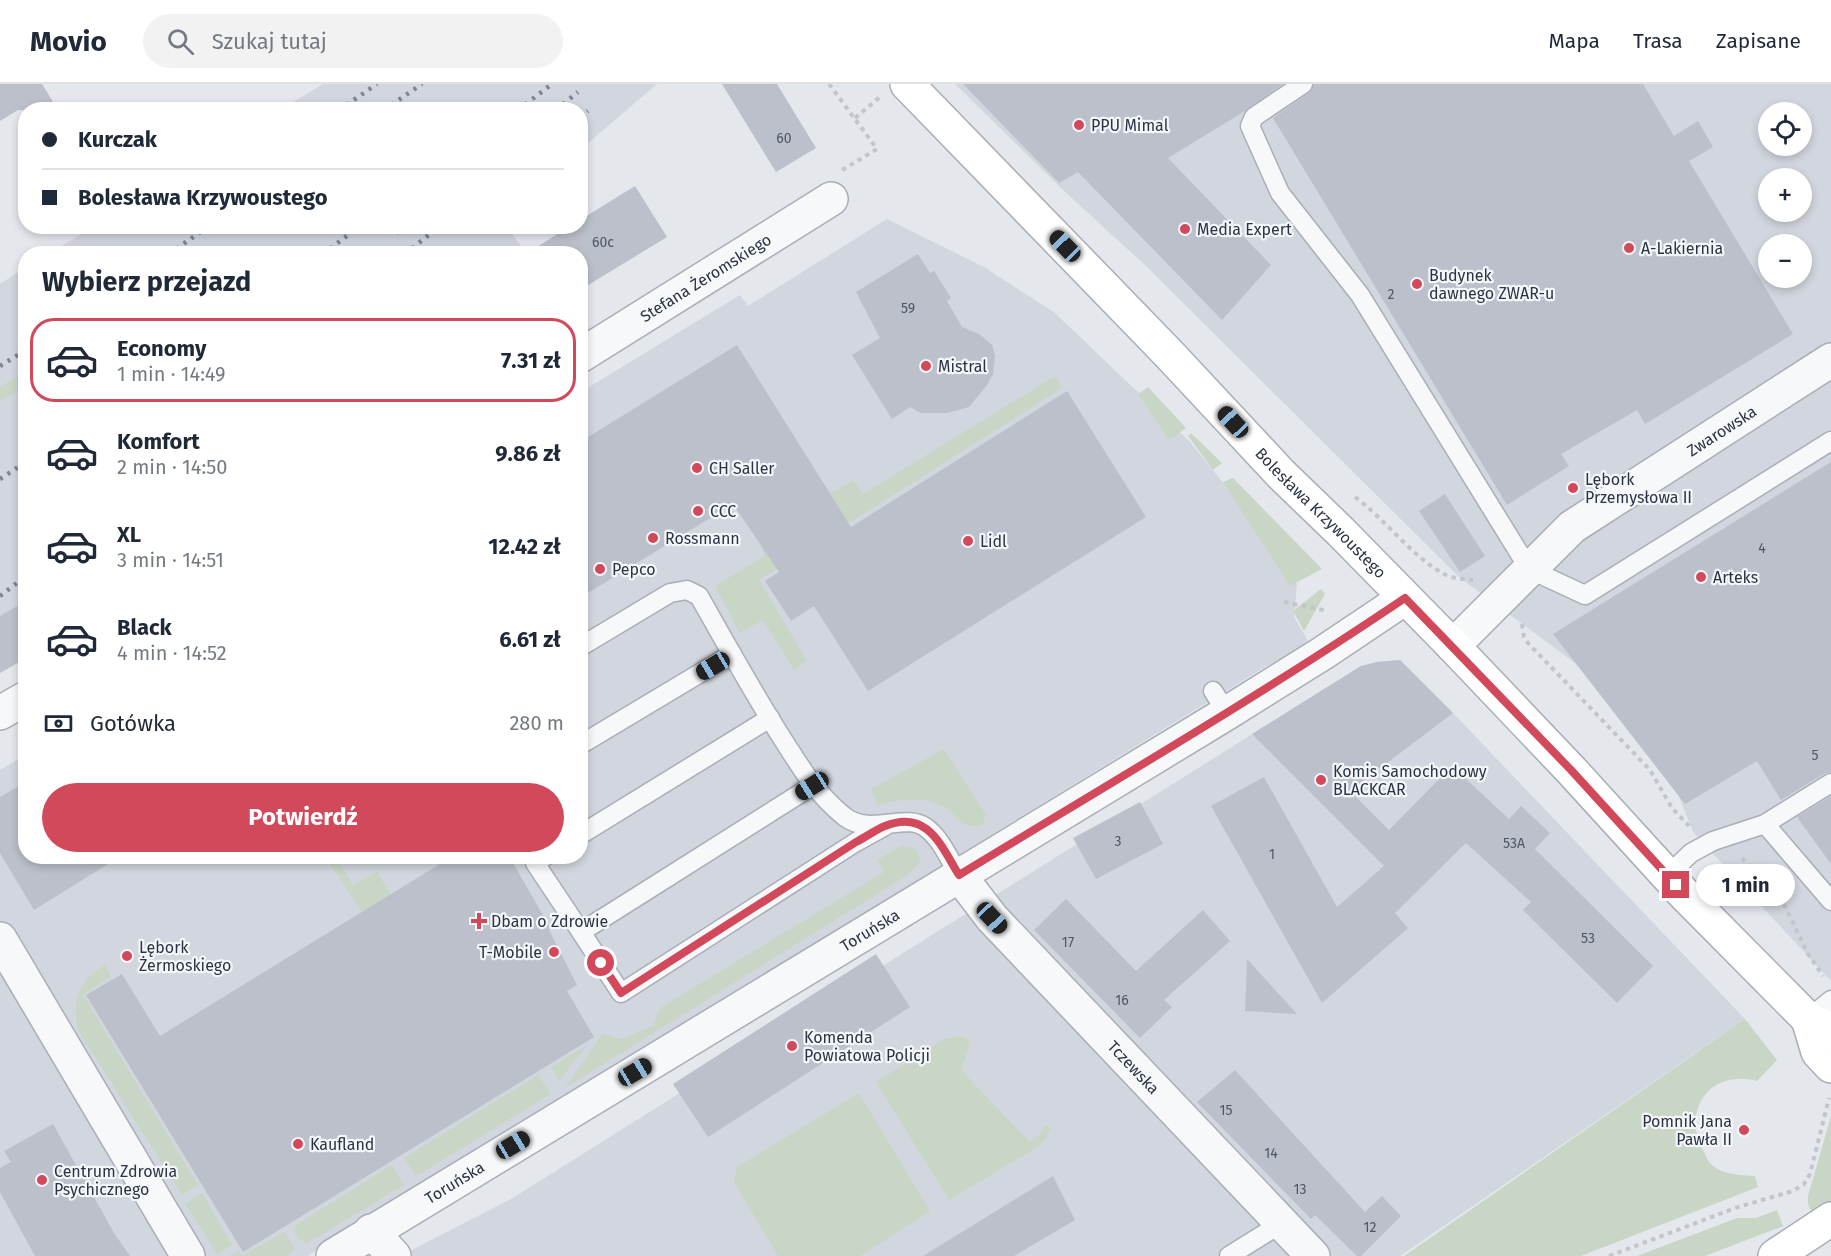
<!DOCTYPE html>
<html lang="pl">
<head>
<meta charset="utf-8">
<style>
  :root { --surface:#fff; --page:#f2f2f3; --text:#1f2937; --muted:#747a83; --line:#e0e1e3; --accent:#d1495b }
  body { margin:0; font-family:"Fira Sans",sans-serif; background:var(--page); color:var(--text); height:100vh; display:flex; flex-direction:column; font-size:22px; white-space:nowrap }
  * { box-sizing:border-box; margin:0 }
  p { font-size:20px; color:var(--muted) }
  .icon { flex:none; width:33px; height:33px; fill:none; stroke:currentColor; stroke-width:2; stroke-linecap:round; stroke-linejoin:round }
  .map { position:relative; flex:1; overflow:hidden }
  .details { position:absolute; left:18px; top:162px; width:570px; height:618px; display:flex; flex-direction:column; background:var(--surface); border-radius:24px; box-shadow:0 3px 9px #0003 }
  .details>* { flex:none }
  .top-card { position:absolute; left:18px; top:18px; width:570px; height:132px; border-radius:24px; box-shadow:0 3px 9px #0003; display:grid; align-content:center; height:132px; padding:0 24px; background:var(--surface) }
  .tools { position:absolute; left:1758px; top:18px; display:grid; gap:12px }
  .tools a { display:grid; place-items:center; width:54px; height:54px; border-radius:50%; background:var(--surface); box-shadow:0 3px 9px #0003; font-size:30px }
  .end { position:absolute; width:27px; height:27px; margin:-14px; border:8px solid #d1495b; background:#fff; box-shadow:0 0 0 3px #fff }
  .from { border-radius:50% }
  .bubble { position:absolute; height:42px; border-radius:21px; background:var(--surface); box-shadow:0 3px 9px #0003; font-size:20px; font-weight:700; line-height:42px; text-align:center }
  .car { position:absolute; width:18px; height:36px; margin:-18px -9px; border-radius:8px; box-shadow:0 0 4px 2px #0007; background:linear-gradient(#222 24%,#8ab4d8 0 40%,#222 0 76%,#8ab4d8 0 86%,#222 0) }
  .top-card b { display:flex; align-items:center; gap:21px; height:57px; font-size:22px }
  .top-card b+b { border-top:2px solid var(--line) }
  .top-card i { width:15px; height:15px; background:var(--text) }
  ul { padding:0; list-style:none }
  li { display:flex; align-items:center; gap:18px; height:84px; margin:0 12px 9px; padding:0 12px; border:3px solid transparent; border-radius:24px }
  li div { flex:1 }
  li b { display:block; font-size:22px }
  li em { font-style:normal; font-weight:700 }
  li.selected { border-color:var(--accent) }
  li>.icon { width:54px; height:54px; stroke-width:1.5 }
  h2 { padding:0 24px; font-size:27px; line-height:72px }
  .pay { display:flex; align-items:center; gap:15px; height:66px; padding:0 24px; font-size:22px }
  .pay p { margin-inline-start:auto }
  .action { display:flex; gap:12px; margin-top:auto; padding:12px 24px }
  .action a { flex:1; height:69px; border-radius:36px; background:var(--accent); color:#fff; font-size:24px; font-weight:700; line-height:69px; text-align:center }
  header { display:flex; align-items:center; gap:36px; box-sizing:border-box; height:84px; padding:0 30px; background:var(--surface); border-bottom:2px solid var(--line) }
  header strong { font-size:28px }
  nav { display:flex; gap:33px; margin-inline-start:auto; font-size:21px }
  .search { width:420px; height:54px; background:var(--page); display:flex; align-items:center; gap:15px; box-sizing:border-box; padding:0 21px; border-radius:33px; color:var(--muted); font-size:22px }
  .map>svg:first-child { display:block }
  .built { fill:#d2d6de; fill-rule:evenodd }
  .green { fill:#c9d6c5 }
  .building { fill:#bbc0ca }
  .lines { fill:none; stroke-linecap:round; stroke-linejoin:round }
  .lane-casing { stroke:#a9aeb7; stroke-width:21 }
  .street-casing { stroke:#a9aeb7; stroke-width:36 }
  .secondary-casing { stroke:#a9aeb7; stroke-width:36 }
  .path { stroke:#c2c5cb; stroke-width:4; stroke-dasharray:4.5 4.5; stroke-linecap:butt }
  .lane { stroke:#f7f8fa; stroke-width:18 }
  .street { stroke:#f7f8fa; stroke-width:33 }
  .secondary { stroke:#fff; stroke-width:33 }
  .rail { stroke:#7d8696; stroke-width:4.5; stroke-dasharray:3 6; stroke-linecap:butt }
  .route { stroke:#d1495b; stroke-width:8 }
  .poi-dot { fill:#d1495b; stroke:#f4f6f9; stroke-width:2 }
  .labels { text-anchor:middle; stroke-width:4.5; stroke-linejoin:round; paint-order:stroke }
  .number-label { font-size:14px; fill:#4f5766 }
  .poi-label { font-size:16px; fill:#2b3445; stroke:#f4f6f9; text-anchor:start }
  .street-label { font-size:16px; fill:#2b3445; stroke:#f4f6f9 }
</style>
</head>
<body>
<header>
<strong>Movio</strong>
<div class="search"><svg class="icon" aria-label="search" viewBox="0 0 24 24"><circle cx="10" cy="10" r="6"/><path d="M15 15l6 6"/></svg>Szukaj tutaj</div>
<nav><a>Mapa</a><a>Trasa</a><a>Zapisane</a></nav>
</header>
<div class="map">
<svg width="1831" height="1172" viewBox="0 0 1831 1172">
  <rect width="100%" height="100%" fill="#e4e7ec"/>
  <g class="built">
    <polygon points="323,0 657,0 581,65 580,26 282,25"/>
    <path d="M955,0h876v897l-138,-149 -45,-115 -189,-140 -311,-309 -85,-78zM1768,28h34v34h-34zM1768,94h34v34h-34zM1768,160h34v34h-34z"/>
    <polygon points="887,135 984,183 1055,229 1190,358 1274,461 1297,500 1294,533 1310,560 1265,583 1136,662 307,1172 0,1172 0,686 25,671 26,772 580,772 581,308 740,211 748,222"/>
    <polygon points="93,143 507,143 526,169 50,169"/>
    <polygon points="25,184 25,574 0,589 0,200"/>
    <polygon points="1400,576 1453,629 1745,935 1400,1172 400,1172 511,1115 1361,582 1377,578"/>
  </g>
  <g class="green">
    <polygon points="25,287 25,301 0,318 0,303"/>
    <polygon points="1055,292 1062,304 759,496 807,577 794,586 763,536 740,549 715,502 765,472 761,463 803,437 800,429 853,396 863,410"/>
    <polygon points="1148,303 1186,344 1169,356 1138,310"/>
    <polygon points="1191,349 1222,379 1213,386 1188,352"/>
    <polygon points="1233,394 1322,485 1290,502 1223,398"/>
    <polygon points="1321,505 1325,510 1304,547 1293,527"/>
    <path d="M944,665l42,66 -4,10c-24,5 -22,-10 -40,-19 -19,-11 -45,-6 -65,-1l-6,-16z"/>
    <path d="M901,762c12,1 19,3 19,16l-14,14 -341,212 37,-54 19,5 32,-13 7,-18 224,-136 -7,-12z"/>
    <polygon points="326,773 336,773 353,801 377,788 391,811 362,828"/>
    <path d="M105,881l6,11 -28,19 115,190 -16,10 -104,-165c-6,-30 0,-49 27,-65z"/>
    <path d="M1745,935l32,41 -20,21c-47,-13 -77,30 -53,71 2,4 4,10 7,12 11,11 29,11 44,12l3,11 -177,69h-177z"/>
    <polygon points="960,952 968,956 969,963 961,986 1030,1058 1038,1052 1046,1041 1051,1044 1046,1055 1037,1063 949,1116 876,998 944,955"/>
    <polygon points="587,961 559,997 551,983"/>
    <polygon points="538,991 551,1010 416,1092 404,1074"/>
    <polygon points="859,1009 930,1127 860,1172 778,1172 734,1098 737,1083"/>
    <polygon points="1831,1032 1831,1119 1812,1129 1808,1120 1808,1112"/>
    <polygon points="392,1081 404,1101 307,1159 299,1155 294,1147 296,1141"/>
    <polygon points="202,1109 232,1161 217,1170 185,1120"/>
    <polygon points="1777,1126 1783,1142 1705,1172 1637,1172 1737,1134 1756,1134"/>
    <polygon points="284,1148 293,1161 294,1167 287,1172 230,1172 238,1167 243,1171"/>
  </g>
  <g class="building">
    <polygon points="0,0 42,0 58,26 18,26 0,37"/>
    <polygon points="722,0 777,0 816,64 776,88"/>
    <polygon points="963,0 1283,0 1245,27 1168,74 1271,181 1222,236 1078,88 1059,99"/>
    <polygon points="1314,0 1643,0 1674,52 1698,37 1713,63 1689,77 1793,250 1645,340 1637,326 1561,370 1569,382 1507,421 1273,34 1309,9"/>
    <polygon points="635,102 667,153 580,206 580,170 526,170 570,142 580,142 580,136"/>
    <polygon points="918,170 930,189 934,187 951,214 947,217 962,243 979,250 992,261 995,272 993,290 987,301 969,323 947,329 921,329 910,323 892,335 852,271 880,254 856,208"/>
    <polygon points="737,261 851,443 1067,307 1146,433 868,607 814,522 791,537 765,497 779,488 733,420 580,514 580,358"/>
    <polygon points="1831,378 1831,688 1825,689 1781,716 1757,677 1685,720 1553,550"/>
    <polygon points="1445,410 1485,472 1460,488 1419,427"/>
    <polygon points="26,517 26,574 0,589 0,532"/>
    <polygon points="1400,576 1453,629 1350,707 1389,746 1452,682 1509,735 1521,722 1550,749 1535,765 1653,882 1617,919 1523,826 1531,818 1466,759 1395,829 1408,844 1322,919 1211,722 1264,693 1337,823 1384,782 1252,650 1361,582 1377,578"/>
    <polygon points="26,698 26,772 121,772 34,826 0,769 0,713"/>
    <polygon points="1831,712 1831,780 1797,733"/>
    <polygon points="1140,718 1163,760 1096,795 1073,754"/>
    <polygon points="453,772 509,772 551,845 549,846 577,901 567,907 594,953 243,1168 86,911 122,890 160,952"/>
    <polygon points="1066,815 1136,887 1203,826 1230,857 1164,916 1172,923 1140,954 1034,846"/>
    <polygon points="876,870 910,923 708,1053 673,1000"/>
    <polygon points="1247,875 1297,930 1245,927"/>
    <polygon points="1235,986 1365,1128 1382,1112 1401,1132 1361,1172 1357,1172 1315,1131 1311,1135 1197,1018"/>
    <polygon points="53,1040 114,1149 130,1172 35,1172 0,1108 0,1084 11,1078 4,1067"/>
    <polygon points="1053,1092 1075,1136 1014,1172 923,1172"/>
  </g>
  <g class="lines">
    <defs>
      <g id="lane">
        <polyline points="1303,0 1254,33 1250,42 1280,109 1360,211 1529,485 1585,511 1831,357"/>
        <path d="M580,563l90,-54 17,-3 12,6c26,46 52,93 81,139 20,31 35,58 65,82 25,19 61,-4 80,10 16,11 24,32 34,48"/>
        <polyline points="1213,607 1227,629"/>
        <polyline points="580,661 732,570"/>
        <polyline points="1765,740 1831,817"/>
        <polyline points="580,751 770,634"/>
        <polyline points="546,772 535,779 581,848 812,702"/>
        <polyline points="1667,792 1691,769 1713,757 1765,740 1831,699"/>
        <polyline points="581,848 621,909 856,758 885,742"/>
        <polyline points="1808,935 1831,916"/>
        <polyline points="1229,1172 1282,1139"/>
      </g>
      <g id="street">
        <path id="s1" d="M580,272l251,-157"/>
        <path id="s2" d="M1453,562l119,-119 259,-167"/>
        <polyline points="0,629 26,614"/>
        <path id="s3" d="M959,791l33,43 321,338"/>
        <polyline points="0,855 188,1172"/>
        <polyline points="371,1147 394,1172"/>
        <path id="s4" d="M333,1172l894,-543 96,-60 82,-55"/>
      </g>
      <g id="secondary">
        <path id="s5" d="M907,0l262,270 112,120 60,58 112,114 118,124 114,125 123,124 23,11"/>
        <polyline points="1808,935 1818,968 1831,982"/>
        <polyline points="1775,1172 1831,1135"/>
      </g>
    </defs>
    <use href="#lane" class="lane-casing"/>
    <use href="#street" class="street-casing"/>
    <use href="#secondary" class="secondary-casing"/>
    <g class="path">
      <polyline points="829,0 877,65 842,86"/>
      <polyline points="855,34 880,13"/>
      <path d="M1355,413c29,21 60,63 91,78 9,4 18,4 27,5"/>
      <polyline points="1284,518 1328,527"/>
      <polyline points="1522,540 1524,553 1528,559 1650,686 1672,724 1689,742"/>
      <polyline points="1742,774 1780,812 1808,870 1823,892"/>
      <polyline points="1609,1172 1738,1123 1793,1107 1804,1100 1810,1090 1829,1014"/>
    </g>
    <use href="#lane" class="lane"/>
    <use href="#street" class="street"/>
    <use href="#secondary" class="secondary"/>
    <g class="rail">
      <polyline points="339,26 377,0"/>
      <polyline points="384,26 422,0"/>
      <polyline points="518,26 552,0"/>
      <polyline points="556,26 578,8"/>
      <polyline points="580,33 588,27"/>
      <polyline points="396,149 405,142"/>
      <polyline points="169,170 209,142"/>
      <polyline points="323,170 360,142"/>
      <polyline points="405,170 440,142"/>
      <polyline points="0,282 26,266"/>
      <polyline points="0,395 26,378"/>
      <polyline points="0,512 26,492"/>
    </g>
  </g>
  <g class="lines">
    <path class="route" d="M601,879l20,30 235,-151c10,-5 19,-12 29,-16 43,-17 56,20 74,49 150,-91 301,-179 446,-277l166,172 105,115"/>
  </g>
  <g class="poi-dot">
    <circle cx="1079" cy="41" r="6"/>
    <circle cx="1185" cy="145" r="6"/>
    <circle cx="1629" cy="164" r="6"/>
    <circle cx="1417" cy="200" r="6"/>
    <circle cx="926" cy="282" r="6"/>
    <circle cx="697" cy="384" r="6"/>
    <circle cx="1573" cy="404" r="6"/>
    <circle cx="698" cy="427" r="6"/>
    <circle cx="653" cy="454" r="6"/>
    <circle cx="968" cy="457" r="6"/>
    <circle cx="600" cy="485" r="6"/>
    <circle cx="1701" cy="493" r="6"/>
    <circle cx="1321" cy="696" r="6"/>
    <path d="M476 828h6v6h6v6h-6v6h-6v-6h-6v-6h6z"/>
    <circle cx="554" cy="868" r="6"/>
    <circle cx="127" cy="872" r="6"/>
    <circle cx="792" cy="962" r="6"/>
    <circle cx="1744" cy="1046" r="6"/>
    <circle cx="298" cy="1060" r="6"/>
    <circle cx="42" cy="1096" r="6"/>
  </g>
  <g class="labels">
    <g class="number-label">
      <text x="784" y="59">60</text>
      <text x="603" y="163">60c</text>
      <text x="1391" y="215">2</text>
      <text x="908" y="229">59</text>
      <text x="1762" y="469">4</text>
      <text x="1815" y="676">5</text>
      <text x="1118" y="762">3</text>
      <text x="1514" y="764">53A</text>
      <text x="1272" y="775">1</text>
      <text x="1588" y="859">53</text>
      <text x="1068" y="863">17</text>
      <text x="1122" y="921">16</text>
      <text x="1226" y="1031">15</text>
      <text x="1271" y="1074">14</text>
      <text x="1300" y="1110">13</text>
      <text x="1370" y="1148">12</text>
    </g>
    <g class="poi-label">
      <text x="1091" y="47">PPU Mimal</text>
      <text x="1197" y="151">Media Expert</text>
      <text x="1641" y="170">A-Lakiernia</text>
      <text x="1429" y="197">Budynek<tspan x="1429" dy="18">dawnego ZWAR-u</tspan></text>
      <text x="938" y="288">Mistral</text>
      <text x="709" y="390">CH Saller</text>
      <text x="1585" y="401">Lębork<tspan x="1585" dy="18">Przemysłowa II</tspan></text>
      <text x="710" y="433">CCC</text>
      <text x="665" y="460">Rossmann</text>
      <text x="980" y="463">Lidl</text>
      <text x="612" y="491">Pepco</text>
      <text x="1713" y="499">Arteks</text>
      <text x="1333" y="693">Komis Samochodowy<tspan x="1333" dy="18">BLACKCAR</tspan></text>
      <text x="491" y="843">Dbam o Zdrowie</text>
      <text x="139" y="869">Lębork<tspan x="139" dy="18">Żermoskiego</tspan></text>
      <text x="542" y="874" text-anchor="end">T-Mobile</text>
      <text x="804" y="959">Komenda<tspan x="804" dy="18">Powiatowa Policji</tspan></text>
      <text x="1732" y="1043" text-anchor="end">Pomnik Jana<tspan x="1732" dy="18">Pawła II</tspan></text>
      <text x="310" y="1066">Kaufland</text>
      <text x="54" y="1093">Centrum Zdrowia<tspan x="54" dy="18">Psychicznego</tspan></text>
    </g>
    <g class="street-label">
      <text dy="6" stroke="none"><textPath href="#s1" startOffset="148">Stefana Żeromskiego</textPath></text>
      <text dy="6" stroke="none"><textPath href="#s2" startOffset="346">Zwarowska</textPath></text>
      <text dy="6" stroke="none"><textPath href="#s5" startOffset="596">Bolesława Krzywoustego</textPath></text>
      <text dy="6" stroke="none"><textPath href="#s4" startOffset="628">Toruńska</textPath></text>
      <text dy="6" stroke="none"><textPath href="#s3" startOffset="260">Tczewska</textPath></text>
      <text dy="6" stroke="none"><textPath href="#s4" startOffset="142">Toruńska</textPath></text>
    </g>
  </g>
</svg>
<div class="tools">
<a><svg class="icon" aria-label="locate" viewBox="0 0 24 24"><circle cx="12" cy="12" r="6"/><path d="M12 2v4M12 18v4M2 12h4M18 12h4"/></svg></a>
<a>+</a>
<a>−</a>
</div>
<i class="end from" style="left:601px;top:879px"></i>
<i class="end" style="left:1676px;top:801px"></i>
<div class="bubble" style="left:1696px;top:780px;width:99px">1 min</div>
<i class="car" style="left:1065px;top:162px;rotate:316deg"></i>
<i class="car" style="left:1233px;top:338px;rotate:317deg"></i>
<i class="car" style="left:713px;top:582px;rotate:239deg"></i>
<i class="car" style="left:812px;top:702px;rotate:238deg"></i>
<i class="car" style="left:992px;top:834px;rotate:137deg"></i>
<i class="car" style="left:635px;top:988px;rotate:59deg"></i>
<i class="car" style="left:513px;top:1061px;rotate:59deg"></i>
<div class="top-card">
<b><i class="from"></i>Kurczak</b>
<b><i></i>Bolesława Krzywoustego</b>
</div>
<section class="details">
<h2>Wybierz przejazd</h2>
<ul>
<li class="selected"><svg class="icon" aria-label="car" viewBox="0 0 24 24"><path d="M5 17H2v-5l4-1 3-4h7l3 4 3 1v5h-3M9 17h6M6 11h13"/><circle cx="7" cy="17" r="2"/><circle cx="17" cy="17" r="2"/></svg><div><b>Economy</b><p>1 min · 14:49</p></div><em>7.31 zł</em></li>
<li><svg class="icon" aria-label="car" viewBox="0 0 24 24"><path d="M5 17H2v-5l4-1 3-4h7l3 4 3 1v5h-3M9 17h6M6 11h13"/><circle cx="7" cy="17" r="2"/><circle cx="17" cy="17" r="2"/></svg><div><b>Komfort</b><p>2 min · 14:50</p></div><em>9.86 zł</em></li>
<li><svg class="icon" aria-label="car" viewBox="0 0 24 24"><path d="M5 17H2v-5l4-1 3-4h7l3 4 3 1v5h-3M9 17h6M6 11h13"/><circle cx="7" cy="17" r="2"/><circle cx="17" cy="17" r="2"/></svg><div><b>XL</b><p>3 min · 14:51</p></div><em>12.42 zł</em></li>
<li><svg class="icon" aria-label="car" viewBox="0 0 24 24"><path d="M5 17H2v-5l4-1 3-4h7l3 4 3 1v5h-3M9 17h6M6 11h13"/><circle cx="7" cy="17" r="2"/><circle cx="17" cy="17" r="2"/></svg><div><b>Black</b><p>4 min · 14:52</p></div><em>6.61 zł</em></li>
</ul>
<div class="pay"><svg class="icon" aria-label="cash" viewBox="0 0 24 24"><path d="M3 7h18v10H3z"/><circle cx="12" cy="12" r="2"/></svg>Gotówka<p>280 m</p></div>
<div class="action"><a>Potwierdź</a></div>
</section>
</div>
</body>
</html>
